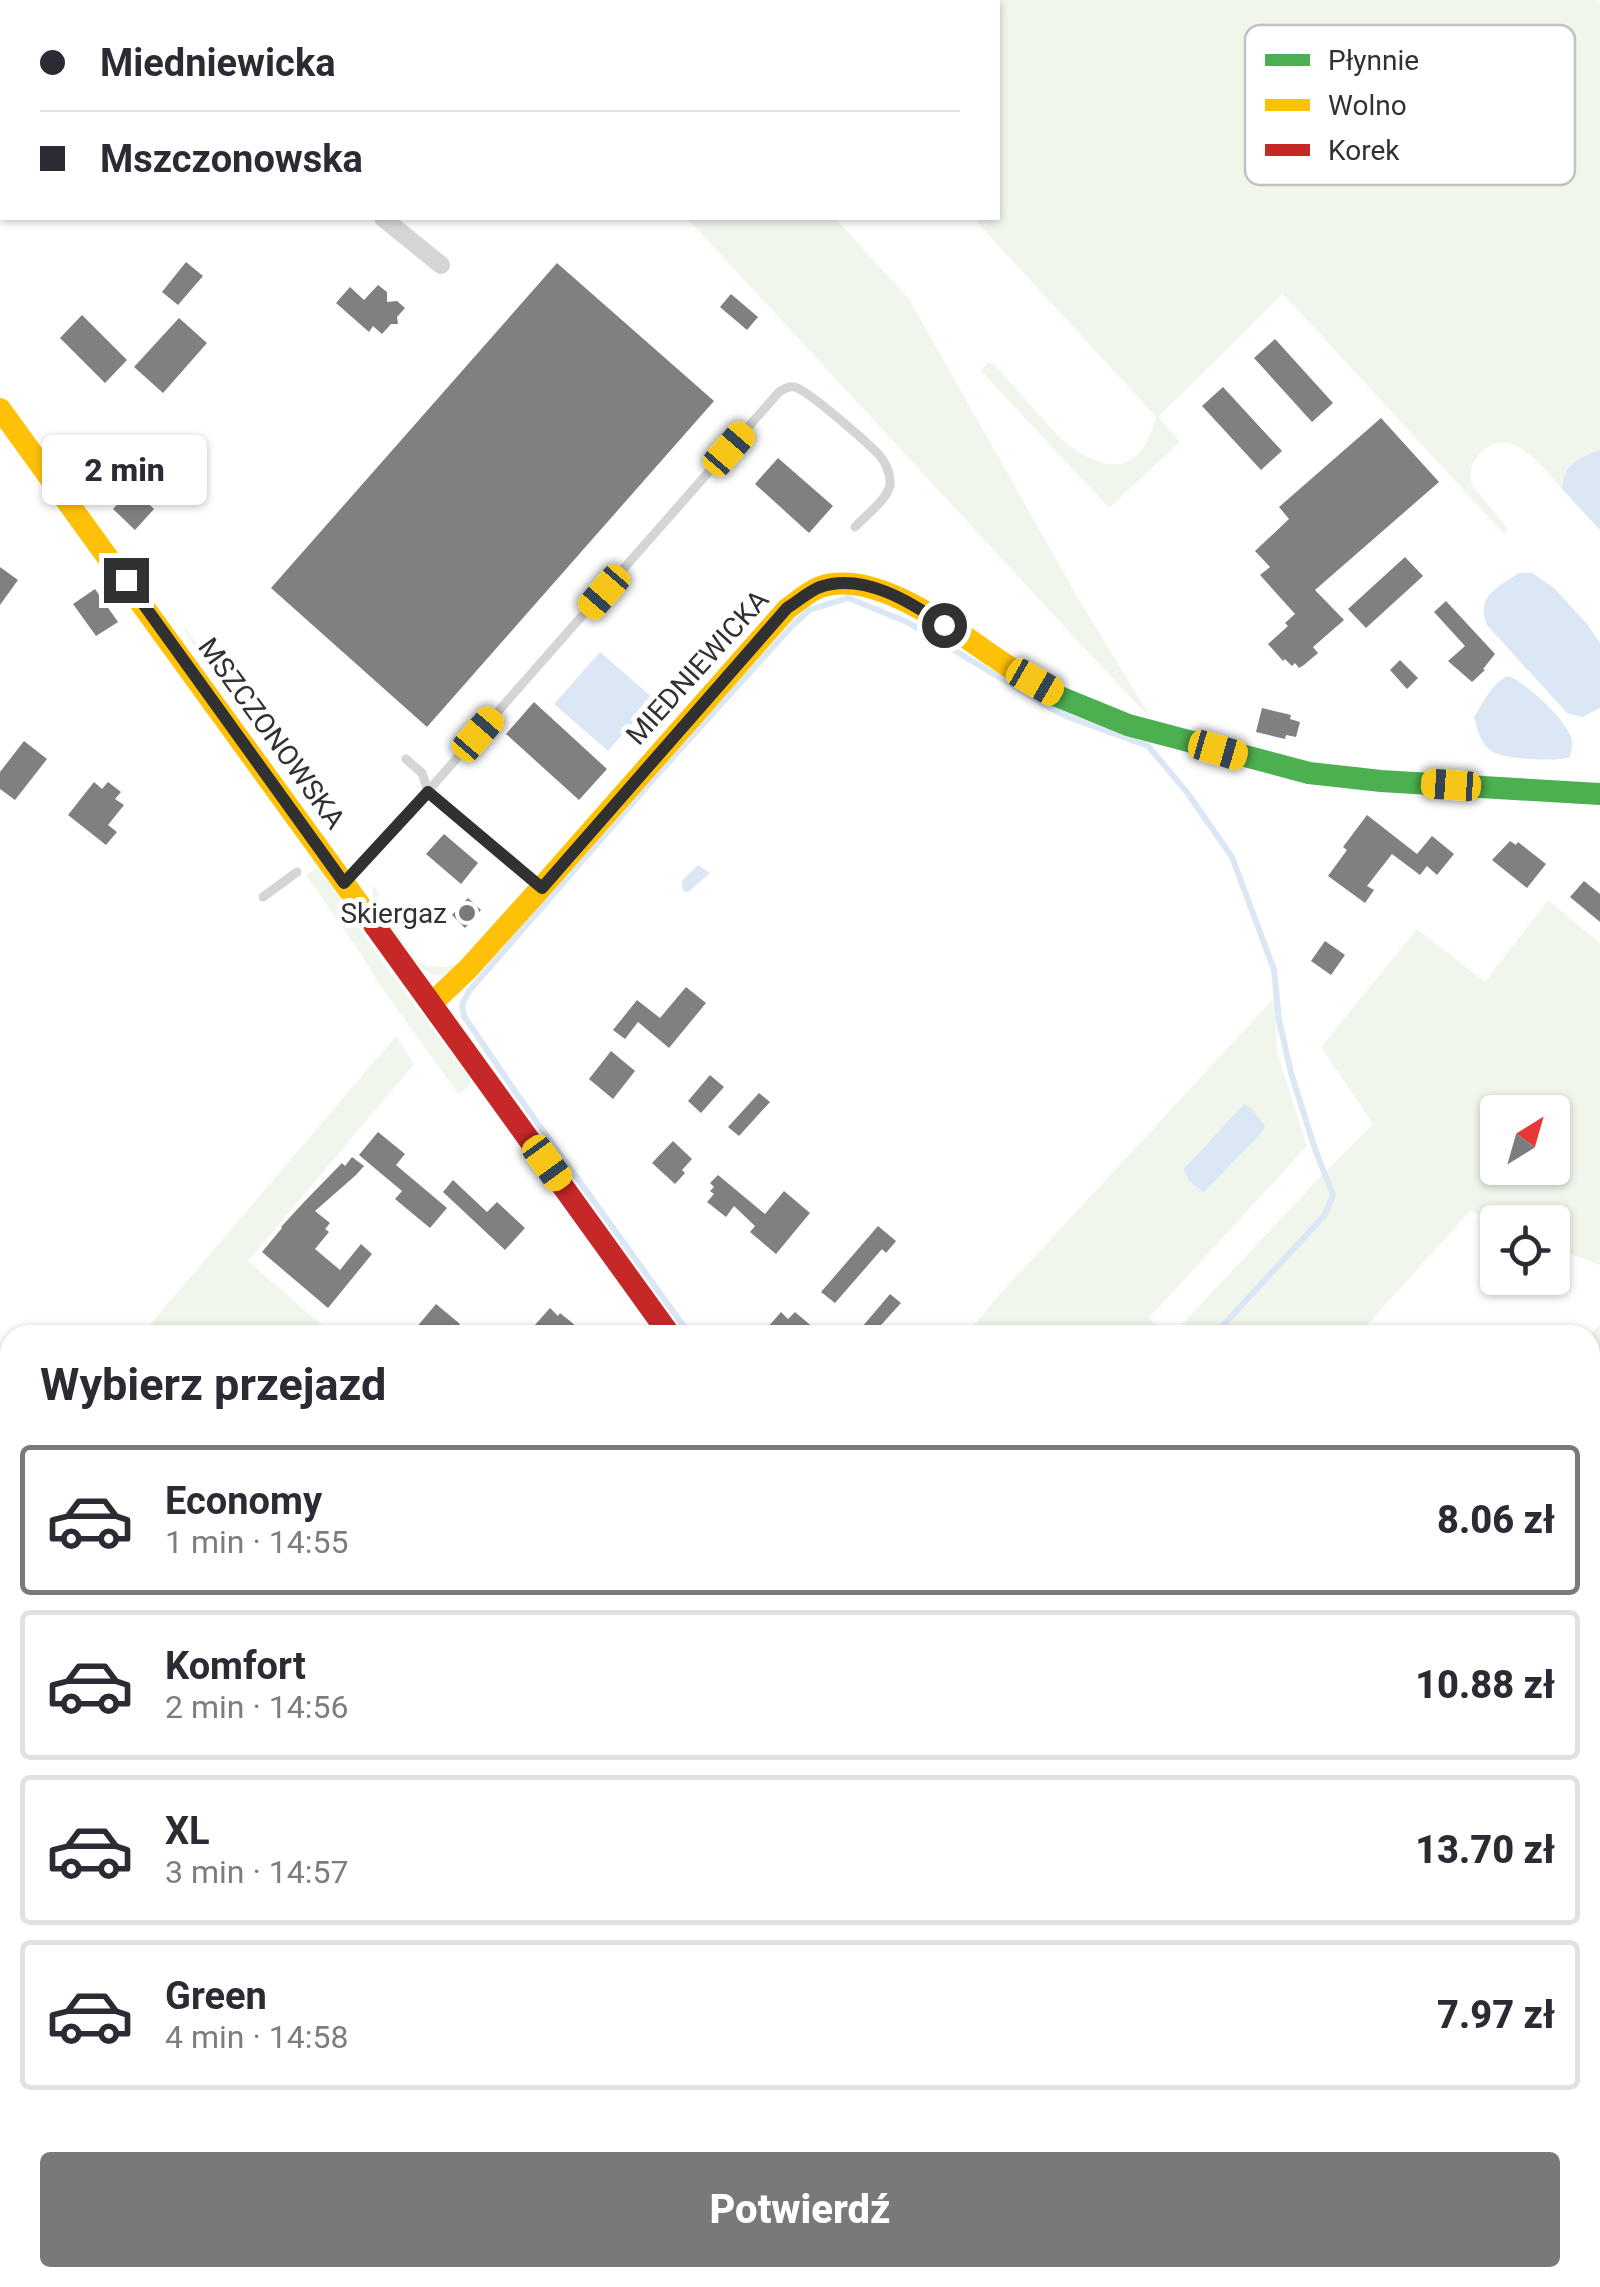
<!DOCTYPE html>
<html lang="pl">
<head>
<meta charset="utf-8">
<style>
  :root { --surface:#fff; --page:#f2f2f3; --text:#2b2b33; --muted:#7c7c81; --line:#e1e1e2; --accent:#797979 }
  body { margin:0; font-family:Roboto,sans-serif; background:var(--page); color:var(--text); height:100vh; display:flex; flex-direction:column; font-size:38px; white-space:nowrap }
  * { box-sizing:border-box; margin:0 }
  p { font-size:32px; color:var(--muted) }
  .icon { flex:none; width:55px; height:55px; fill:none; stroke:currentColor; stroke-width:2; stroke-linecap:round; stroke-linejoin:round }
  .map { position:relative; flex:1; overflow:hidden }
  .sheet { position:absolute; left:0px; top:1325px; width:1600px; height:962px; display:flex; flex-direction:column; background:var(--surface); border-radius:30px 30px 0 0; box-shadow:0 2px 8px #0004 }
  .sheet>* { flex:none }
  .guide { position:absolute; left:0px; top:0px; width:1000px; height:220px; box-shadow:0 2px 8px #0004; display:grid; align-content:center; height:220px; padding:0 40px; background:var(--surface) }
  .needle { width:65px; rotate:37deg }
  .tools { position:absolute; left:1480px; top:1095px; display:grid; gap:20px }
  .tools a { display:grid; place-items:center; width:90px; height:90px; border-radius:10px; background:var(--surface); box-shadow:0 2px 8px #0004; font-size:50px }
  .end { position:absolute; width:45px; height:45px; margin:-22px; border:12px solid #313131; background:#fff; box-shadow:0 0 0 5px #fff }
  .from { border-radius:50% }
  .bubble { position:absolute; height:70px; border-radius:10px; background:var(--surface); box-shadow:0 2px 8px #0004; font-size:32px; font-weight:800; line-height:70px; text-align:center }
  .car { position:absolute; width:30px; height:60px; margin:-30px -15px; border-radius:12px; box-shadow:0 0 8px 2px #0007; background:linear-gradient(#f5c518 24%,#345 0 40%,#f5c518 0 76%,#345 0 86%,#f5c518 0) }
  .guide b { display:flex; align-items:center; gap:35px; height:95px; font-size:38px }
  .guide b+b { border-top:2px solid var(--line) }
  .guide i { width:25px; height:25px; background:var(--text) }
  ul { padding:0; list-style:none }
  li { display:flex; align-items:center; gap:30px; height:150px; margin:0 20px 15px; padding:0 20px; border:5px solid var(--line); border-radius:10px }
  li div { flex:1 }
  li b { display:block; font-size:38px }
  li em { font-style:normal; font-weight:800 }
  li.on { border-color:var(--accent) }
  li>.icon { width:90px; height:90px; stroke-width:1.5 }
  h2 { padding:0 40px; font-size:45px; line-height:120px }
  .cta { display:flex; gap:20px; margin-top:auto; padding:20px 40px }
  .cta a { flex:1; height:115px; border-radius:10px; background:var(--accent); color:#fff; font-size:40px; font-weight:800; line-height:115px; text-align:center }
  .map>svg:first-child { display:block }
  .green { fill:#f1f6ed; fill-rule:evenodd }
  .water { fill:#dbe7f4 }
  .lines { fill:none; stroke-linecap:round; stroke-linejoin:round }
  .stream { stroke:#dbe7f4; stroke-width:6 }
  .building { fill:#808080 }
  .lane { stroke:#d5d5d5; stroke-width:9 }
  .street { stroke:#d5d5d5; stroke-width:18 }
  .fast { stroke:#4caf50; stroke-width:22 }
  .slow { stroke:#ffc107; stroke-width:22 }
  .jam { stroke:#c62828; stroke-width:22 }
  .route { stroke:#313131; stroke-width:12 }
  .poi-dot { fill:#797979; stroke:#fff; stroke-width:4 }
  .labels { text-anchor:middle; stroke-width:10; stroke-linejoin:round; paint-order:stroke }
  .street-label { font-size:28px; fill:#313131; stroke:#fff }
  .poi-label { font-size:28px; fill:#313131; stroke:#fff; text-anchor:end }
  .key { fill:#fff; stroke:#c1c1c1; stroke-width:2.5 }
  .key-label { font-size:28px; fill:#313131 }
</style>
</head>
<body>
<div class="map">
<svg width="1600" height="2287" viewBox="0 0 1600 2287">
  <rect width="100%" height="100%" fill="#fff"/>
  <g class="green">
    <polygon points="484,0 636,0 638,2 486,2"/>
    <path d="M794,0h802l4,4v446c-20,8 -38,15 -38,39 -20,-22 -52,-69 -83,-34 -9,10 -10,17 -7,30l37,45 -5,4 -221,-240 -125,123 22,25 -71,66 -128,-137 7,-8 6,1 65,73c23,20 61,44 84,11 6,-9 9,-21 14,-30l-184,-200h25v-216h-203z"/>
    <polygon points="687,218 835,218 909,299 1078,598 1148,713 1143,711 1085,649"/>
    <polygon points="184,626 258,728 255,730 186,634"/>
    <polygon points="319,866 380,959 471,1080 470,1085 459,1095 380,985 363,957 306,875"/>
    <path d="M373,885l4,5 3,19 37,52 11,5 1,3v-3l17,1 12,-4 60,-67v2l-68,75c-12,5 -21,1 -31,-7l-44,-58 -3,-13z"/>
    <path d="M1548,900l52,43v322l-47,-18 -1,-25h-54l-1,4 -26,-16 -113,125h-186l147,-157 54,-54 -52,-77 96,-118 68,53zM1498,1112h54v56h-54z"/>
    <polygon points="1275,997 1277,1052 1307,1146 1149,1318 1166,1335 966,1335 999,1295"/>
    <polygon points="396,1036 414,1064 248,1261 323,1326 315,1335 141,1335"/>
    <polygon points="1600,1324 1600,1431 1590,1443 1590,1336"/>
    <polygon points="1600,1614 1600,1727 1590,1739 1590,1627"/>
    <polygon points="0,1821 10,1829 10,1928 0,1940"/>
    <polygon points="712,2278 907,2278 906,2280 914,2287 704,2287"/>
  </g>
  <g class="water">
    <path d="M1600,450v80l-38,-41c0,-24 18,-32 38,-39z"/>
    <path d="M1519,573h13l22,15 33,36 13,19v65l-18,9 -15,-4 -80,-88c-12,-29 11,-38 32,-52z"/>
    <polygon points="600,652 654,699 608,751 554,704"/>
    <path d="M1509,676c18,8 60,45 63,65 1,4 -1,11 -2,16 -13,5 -62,2 -75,-4 -14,-7 -17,-22 -21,-36 9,-13 19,-37 35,-41z"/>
    <polygon points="698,865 710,873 688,892 683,891 682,881"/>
    <polygon points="1244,1104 1252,1109 1265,1126 1264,1130 1204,1192 1189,1181 1184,1169"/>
  </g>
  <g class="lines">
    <g class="stream">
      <polyline points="690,1335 516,1093 464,1016 462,1005 469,991 657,775 792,626 809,610 848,598 907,622 1052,709 1071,718 1148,746 1186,791 1232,857 1274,970 1279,1020 1291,1073 1315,1149 1333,1195 1324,1216 1214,1335"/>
      <polyline points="1367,2278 1374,2287"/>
    </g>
  </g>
  <g class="building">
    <polygon points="186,262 203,276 178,305 162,292"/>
    <polygon points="557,263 714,401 427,727 271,588"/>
    <polygon points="378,285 387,292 387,302 397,301 405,308 397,317 398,324 391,324 382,334 373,326 369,332 336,303 350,287 364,300"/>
    <polygon points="731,294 758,317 747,330 720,307"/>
    <polygon points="82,315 127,360 105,383 60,338"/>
    <polygon points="179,318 207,343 163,393 134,367"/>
    <polygon points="1275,339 1333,403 1312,422 1254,358"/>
    <polygon points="1223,387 1282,451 1261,470 1202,406"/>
    <polygon points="1381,418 1439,482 1315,590 1344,620 1313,647 1318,653 1304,665 1299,668 1295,663 1292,666 1285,659 1283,661 1268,644 1288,626 1285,623 1295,614 1260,575 1270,567 1255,551 1289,519 1279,507"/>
    <polygon points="176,441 189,452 179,463 182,465 148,503 154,509 135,530 113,509"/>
    <polygon points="778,458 833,506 809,533 755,484"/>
    <polygon points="1405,557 1423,576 1366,628 1348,609"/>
    <polygon points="0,567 18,580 0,605"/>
    <polygon points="95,589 118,622 96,636 73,604"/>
    <polygon points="1446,601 1495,654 1483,669 1485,670 1472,682 1448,661 1465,646 1434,612"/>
    <polygon points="1400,660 1418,678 1407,689 1390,670"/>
    <polygon points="534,702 607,769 579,800 506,734"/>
    <polygon points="1262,708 1291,715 1290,719 1300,722 1296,737 1286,735 1285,739 1256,732"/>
    <polygon points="24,741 47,759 15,800 0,789 0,772"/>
    <polygon points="94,782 102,789 108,782 121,792 115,799 124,805 108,825 117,832 106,845 68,815"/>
    <polygon points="1367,815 1417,854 1432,836 1454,854 1437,875 1427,866 1420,875 1392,854 1367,886 1374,890 1365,903 1328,876 1347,850 1343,847"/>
    <polygon points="444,834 478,863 461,884 426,854"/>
    <polygon points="1510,841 1516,845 1518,842 1546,864 1527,888 1492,860"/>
    <polygon points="1584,881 1600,894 1600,922 1570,897"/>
    <polygon points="468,898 481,910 465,928 452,915"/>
    <polygon points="1325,941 1345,955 1331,975 1311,961"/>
    <polygon points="686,987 706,1003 669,1048 638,1022 625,1039 613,1030 637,1000 660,1018"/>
    <polygon points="611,1051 635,1071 613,1099 589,1079"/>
    <polygon points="710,1075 724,1087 701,1113 688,1101"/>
    <polygon points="759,1093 770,1102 739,1136 728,1127"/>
    <polygon points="378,1132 405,1154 396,1165 447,1208 430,1228 395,1199 402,1191 359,1155"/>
    <polygon points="673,1141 692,1159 682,1170 685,1173 675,1184 652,1163"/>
    <polygon points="352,1157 364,1166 356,1175 315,1211 330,1223 325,1229 329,1232 315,1249 340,1270 361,1244 372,1254 328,1308 262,1252 282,1228 281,1227 304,1202 342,1163 345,1166"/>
    <polygon points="718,1175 765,1214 784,1191 810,1213 776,1254 750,1232 755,1226 734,1206 726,1217 707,1202 714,1194 710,1191 714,1187 710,1183"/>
    <polygon points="453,1180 487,1212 497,1202 525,1228 505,1250 443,1192"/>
    <polygon points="878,1226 896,1241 886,1253 882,1249 835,1303 821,1292"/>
    <polygon points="890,1294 901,1303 872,1335 862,1327"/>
    <polygon points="436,1304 460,1324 451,1335 410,1335"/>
    <polygon points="550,1308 558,1316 560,1313 576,1326 568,1335 526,1335"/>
    <polygon points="781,1312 788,1319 795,1312 822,1335 761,1335"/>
  </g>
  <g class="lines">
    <g class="lane">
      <polyline points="406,759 422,773 428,791 539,887"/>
      <path d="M345,881l83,-90 351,-399c5,-3 9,-6 15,-5 13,2 75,57 86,69 6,7 11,19 10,29 -3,15 -25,31 -35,42"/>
      <polyline points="263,897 297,872"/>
      <polyline points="0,1930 10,1918"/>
    </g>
    <g class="street">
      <polyline points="155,0 158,2"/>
      <polyline points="383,218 441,265"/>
    </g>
    <polyline class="fast" points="1017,672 1057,696 1128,725 1309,773 1381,781 1600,794"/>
    <g class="slow">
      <polyline points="0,409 375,926"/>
      <path d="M432,1003l36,-34 73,-81 246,-279c10,-7 22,-18 33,-22 61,-21 148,55 197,85"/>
      <polyline points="1349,2278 1356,2287"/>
    </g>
    <polyline class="jam" points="375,926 670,1335"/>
  </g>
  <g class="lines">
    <path class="route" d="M126,580l218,303 84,-91 114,96 245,-280c10,-6 22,-17 33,-21 43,-15 91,15 124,38"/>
  </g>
  <circle class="poi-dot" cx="467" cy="913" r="10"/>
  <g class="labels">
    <g class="street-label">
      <text transform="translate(697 667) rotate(-48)" y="10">MIEDNIEWICKA</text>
      <text transform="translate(272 733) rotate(54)" y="10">MSZCZONOWSKA</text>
    </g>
    <g class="poi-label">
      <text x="447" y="923">Skiergaz</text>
    </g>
  </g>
  <rect x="1245" y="25" width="330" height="160" rx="15" class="key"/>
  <rect x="1265" y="54" width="45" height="12" fill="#4caf50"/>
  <rect x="1265" y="99" width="45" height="12" fill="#ffc107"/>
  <rect x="1265" y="144" width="45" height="12" fill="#c62828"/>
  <g class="key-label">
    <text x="1328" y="70">Płynnie</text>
    <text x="1328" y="115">Wolno</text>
    <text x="1328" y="160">Korek</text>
  </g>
</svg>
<div class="tools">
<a><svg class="needle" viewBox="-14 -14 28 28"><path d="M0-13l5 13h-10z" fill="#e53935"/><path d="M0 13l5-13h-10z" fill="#7c7c81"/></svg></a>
<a><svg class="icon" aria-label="locate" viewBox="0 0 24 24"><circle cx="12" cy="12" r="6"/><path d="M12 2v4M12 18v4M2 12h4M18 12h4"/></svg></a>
</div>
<i class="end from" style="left:944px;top:625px"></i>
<i class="end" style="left:126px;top:580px"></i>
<div class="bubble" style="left:42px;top:435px;width:165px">2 min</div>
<i class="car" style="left:729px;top:449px;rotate:41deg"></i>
<i class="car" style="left:604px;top:592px;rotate:221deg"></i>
<i class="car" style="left:1035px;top:682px;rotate:120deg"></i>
<i class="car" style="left:478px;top:734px;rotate:41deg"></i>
<i class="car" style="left:1218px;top:750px;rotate:106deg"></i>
<i class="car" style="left:1451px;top:785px;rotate:274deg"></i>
<i class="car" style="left:547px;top:1163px;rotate:144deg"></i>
<div class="guide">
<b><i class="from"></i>Miedniewicka</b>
<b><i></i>Mszczonowska</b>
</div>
<section class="sheet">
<h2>Wybierz przejazd</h2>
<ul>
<li class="on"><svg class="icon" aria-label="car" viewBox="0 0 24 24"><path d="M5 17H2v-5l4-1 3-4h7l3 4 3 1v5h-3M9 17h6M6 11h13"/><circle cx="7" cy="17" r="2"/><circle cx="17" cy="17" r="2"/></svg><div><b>Economy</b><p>1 min · 14:55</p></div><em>8.06 zł</em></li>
<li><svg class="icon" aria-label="car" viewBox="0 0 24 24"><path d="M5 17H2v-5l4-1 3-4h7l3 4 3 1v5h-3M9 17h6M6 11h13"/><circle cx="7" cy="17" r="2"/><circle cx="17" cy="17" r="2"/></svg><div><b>Komfort</b><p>2 min · 14:56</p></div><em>10.88 zł</em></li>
<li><svg class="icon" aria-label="car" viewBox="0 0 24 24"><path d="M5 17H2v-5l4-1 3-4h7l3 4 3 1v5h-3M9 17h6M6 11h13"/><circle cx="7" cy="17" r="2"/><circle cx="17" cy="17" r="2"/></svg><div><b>XL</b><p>3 min · 14:57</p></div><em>13.70 zł</em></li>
<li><svg class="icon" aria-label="car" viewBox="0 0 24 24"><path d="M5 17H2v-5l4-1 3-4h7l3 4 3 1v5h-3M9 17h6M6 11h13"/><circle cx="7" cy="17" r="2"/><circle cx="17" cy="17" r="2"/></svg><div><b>Green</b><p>4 min · 14:58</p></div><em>7.97 zł</em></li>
</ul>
<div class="cta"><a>Potwierdź</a></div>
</section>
</div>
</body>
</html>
